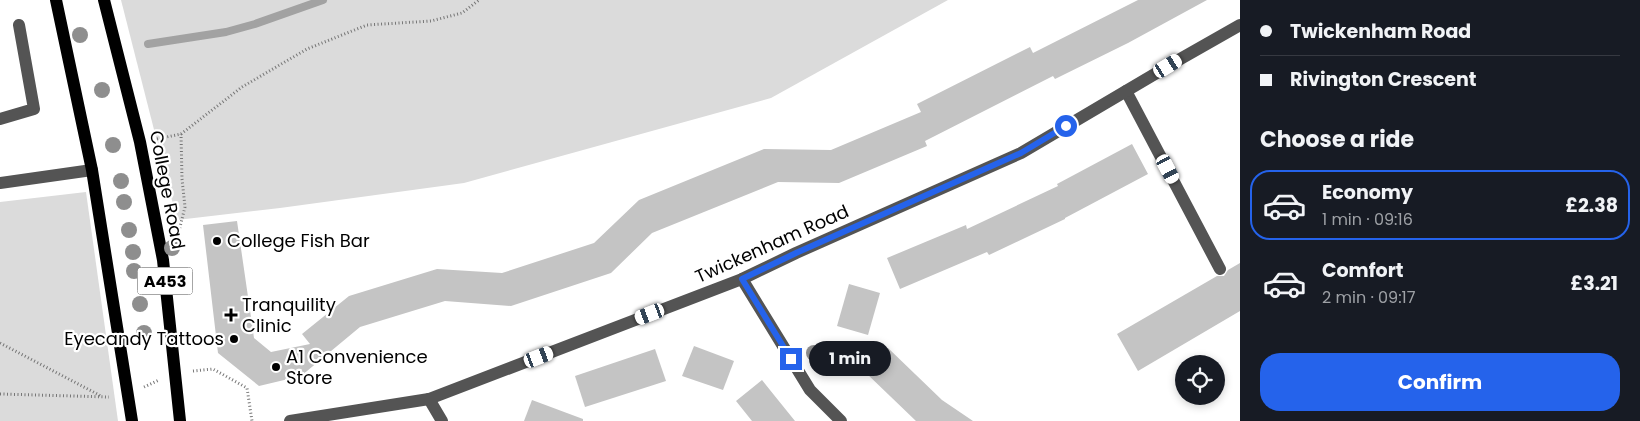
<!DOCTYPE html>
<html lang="en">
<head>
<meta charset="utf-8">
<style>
  :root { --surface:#171b24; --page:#20242c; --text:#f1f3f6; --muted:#9ea1a6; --line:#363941; --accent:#2563eb }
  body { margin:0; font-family:Poppins,sans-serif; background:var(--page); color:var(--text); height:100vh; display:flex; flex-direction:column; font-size:19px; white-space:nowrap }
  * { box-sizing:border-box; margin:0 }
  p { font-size:16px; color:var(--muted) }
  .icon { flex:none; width:28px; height:28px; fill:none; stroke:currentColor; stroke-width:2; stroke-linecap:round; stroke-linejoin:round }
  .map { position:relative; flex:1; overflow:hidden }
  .panel { display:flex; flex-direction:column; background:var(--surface); width:400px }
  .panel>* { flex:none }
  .banner { display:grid; align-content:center; height:110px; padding:0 20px; background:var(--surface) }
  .tools { position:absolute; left:1175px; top:355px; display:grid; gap:10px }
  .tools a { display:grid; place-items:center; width:50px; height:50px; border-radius:50%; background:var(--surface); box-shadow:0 2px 8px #0003; font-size:25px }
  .end { position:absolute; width:22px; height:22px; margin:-11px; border:6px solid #2563eb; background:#fff; box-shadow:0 0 0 2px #fff }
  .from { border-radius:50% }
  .bubble { position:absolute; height:35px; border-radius:18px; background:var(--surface); box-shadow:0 2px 8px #0003; font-size:16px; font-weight:700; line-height:35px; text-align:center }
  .car { position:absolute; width:15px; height:30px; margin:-15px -8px; border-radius:6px; box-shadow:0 0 4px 1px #0007; background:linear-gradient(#fff 24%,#345 0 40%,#fff 0 76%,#345 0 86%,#fff 0) }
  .banner b { display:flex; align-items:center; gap:18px; height:48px; font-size:19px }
  .banner b+b { border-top:1px solid var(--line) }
  .banner i { width:12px; height:12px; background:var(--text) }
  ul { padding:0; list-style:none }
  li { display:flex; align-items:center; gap:15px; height:70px; margin:0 10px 8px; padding:0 10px; border:2px solid transparent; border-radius:20px }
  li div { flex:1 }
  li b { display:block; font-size:19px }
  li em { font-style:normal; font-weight:700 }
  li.current { border-color:var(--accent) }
  li>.icon { width:45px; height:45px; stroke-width:1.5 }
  h2 { padding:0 20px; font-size:22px; line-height:60px }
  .button { display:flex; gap:10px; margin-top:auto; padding:10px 20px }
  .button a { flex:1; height:58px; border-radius:20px; background:var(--accent); color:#fff; font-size:20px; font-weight:700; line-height:58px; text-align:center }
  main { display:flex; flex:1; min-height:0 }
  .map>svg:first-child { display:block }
  .green { fill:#dbdbdb }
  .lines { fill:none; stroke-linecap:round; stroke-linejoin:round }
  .stream { stroke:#a2a2a2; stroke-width:8 }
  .building { fill:#c4c4c4 }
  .path { stroke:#767676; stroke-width:3; stroke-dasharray:1 2.5; stroke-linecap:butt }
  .minor { stroke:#545454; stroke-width:12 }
  .major { stroke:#000; stroke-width:12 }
  .tree { fill:#8e8e8e }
  .route { stroke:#2563eb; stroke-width:6 }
  .poi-dot { fill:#000; stroke:#fff; stroke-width:2 }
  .labels { text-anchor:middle; stroke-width:4.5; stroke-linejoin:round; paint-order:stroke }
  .shield { fill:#fff; stroke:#4c4c4c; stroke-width:1 }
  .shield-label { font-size:16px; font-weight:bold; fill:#000 }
  .street-label { font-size:18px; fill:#000; stroke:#fff }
  .poi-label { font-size:18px; fill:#000; stroke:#fff; text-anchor:start }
</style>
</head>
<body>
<main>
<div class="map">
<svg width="1240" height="421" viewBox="0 0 1240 421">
  <rect width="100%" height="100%" fill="#fff"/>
  <g class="green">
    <polygon points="121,0 948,0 771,98 464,183 280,208 177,220"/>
    <polygon points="86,192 118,421 0,421 0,202"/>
  </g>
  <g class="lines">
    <polyline class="stream" points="148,44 226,32 255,24 323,0"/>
  </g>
  <g class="building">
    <polygon points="1138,0 1207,0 1128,43 1055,79 1053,76 925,141 927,146 839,183 778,182 652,233 611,273 511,306 445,301 360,327 301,376 259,386 218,353 203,225 237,221 254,338 271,352 310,344 302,334 349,296 437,269 502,273 594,243 639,200 764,149 831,150 921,112 917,104 1030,47 1033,53"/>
    <polygon points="1132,144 1148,174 1065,218 1065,219 989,255 987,252 900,289 887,258 966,225 967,229 1058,186 1057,184"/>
    <polygon points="1240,263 1240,311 1138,371 1117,334 1217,276 1224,276 1228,270"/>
    <polygon points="849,284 880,293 868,335 837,326"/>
    <polygon points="694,346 734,361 723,390 682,376"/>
    <polygon points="888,348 942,400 973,421 916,421 865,372"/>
    <polygon points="655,349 666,381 585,407 575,376"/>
    <polygon points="762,380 774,395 795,421 752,421 736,401"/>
    <polygon points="532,400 583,419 583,421 524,421"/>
  </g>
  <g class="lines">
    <g class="path">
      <polyline points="157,139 181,134 242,87 307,49 367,25 431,21 462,13 479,0"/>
      <polyline points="178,235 185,207 182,179 181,134"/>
      <polyline points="0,343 101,396"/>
      <polyline points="193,371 213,369 247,388 252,421"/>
      <polyline points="144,387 159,380"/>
      <polyline points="0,394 109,397"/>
    </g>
    <g class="minor">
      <polyline points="1126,91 1220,269"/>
      <polyline points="0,119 34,109 19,25"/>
      <polyline points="0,183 92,170"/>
      <polyline points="742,279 810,390 841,421"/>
      <polyline points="429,399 442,421"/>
      <polyline points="290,421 429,399 742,279 796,253 1021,153 1182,58 1240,25"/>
    </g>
    <g class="major">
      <polyline points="56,0 92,170 132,421"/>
      <polyline points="104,0 140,142 163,260 180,421"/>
    </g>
  </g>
  <g class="tree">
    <circle cx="80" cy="35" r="8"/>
    <circle cx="102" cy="90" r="8"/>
    <circle cx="113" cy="145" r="8"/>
    <circle cx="121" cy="181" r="8"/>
    <circle cx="124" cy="202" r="8"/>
    <circle cx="129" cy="230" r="8"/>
    <circle cx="172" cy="248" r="8"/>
    <circle cx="133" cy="252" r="8"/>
    <circle cx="134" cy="271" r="8"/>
    <circle cx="140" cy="304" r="8"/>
    <circle cx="144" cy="333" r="8"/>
    <circle cx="814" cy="353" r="8"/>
  </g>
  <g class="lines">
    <polyline class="route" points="791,359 742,279 796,253 1021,153 1066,126"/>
  </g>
  <g class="poi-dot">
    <circle cx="217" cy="241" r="5"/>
    <path d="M228.5 307.5h5v5h5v5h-5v5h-5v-5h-5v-5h5z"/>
    <circle cx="234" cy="339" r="5"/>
    <circle cx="276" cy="367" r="5"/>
  </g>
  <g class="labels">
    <rect class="shield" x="137.5" y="267.5" width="55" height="27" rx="4"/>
    <g class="shield-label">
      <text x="165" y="287">A453</text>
    </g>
    <g class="street-label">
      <text transform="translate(167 190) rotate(79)" y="6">College Road</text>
      <text transform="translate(772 244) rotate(-24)" y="6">Twickenham Road</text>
    </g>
    <g class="poi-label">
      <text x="227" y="247">College Fish Bar</text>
      <text x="242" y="311">Tranquility<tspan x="242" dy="21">Clinic</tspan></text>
      <text x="224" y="345" text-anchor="end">Eyecandy Tattoos</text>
      <text x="286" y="363">A1 Convenience<tspan x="286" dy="21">Store</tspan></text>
    </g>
  </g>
</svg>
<div class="tools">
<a><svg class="icon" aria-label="locate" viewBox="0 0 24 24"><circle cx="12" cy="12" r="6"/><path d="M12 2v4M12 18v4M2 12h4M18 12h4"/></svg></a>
</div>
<i class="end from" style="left:1066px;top:126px"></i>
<i class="end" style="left:791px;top:359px"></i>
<div class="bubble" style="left:809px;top:341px;width:82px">1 min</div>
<i class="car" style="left:1168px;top:66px;rotate:59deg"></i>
<i class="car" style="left:1168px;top:169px;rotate:152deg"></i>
<i class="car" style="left:650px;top:314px;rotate:249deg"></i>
<i class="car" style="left:539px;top:357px;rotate:69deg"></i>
</div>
<section class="panel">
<div class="banner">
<b><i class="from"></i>Twickenham Road</b>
<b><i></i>Rivington Crescent</b>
</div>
<h2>Choose a ride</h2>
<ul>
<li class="current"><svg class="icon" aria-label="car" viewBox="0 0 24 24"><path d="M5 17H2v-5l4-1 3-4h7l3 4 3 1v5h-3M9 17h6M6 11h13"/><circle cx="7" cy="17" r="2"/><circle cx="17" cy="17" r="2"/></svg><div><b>Economy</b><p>1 min · 09:16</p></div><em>£2.38</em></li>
<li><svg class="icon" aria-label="car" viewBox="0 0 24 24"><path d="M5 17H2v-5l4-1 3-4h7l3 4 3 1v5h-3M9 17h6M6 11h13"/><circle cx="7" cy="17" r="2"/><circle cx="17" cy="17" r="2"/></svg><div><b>Comfort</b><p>2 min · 09:17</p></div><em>£3.21</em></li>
</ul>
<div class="button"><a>Confirm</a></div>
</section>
</main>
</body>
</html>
